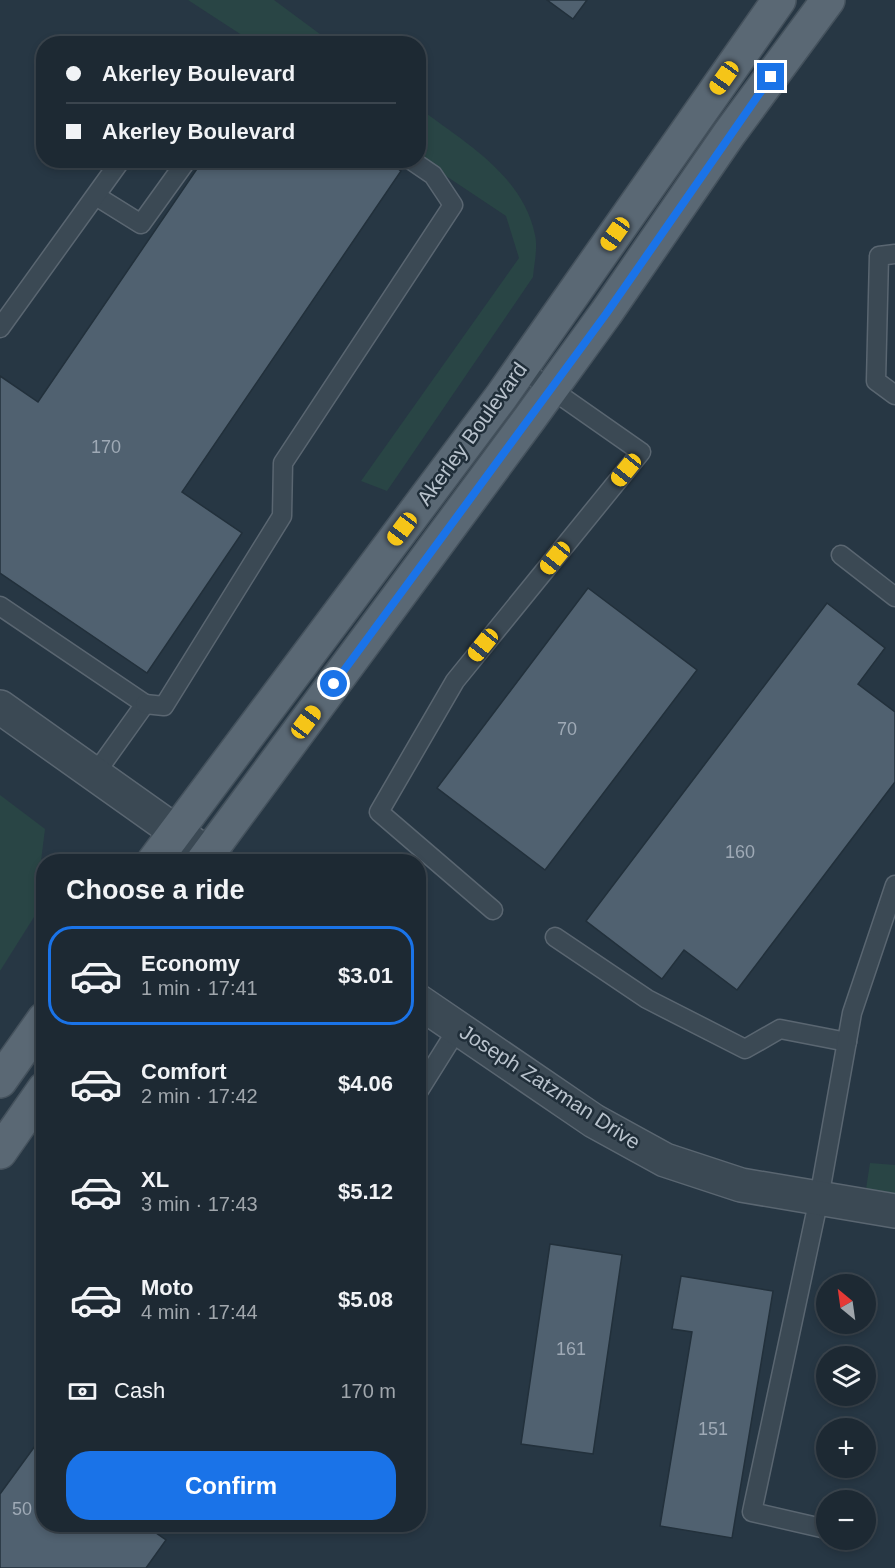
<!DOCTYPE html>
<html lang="en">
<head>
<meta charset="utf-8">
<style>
  :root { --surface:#1d2933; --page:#25313b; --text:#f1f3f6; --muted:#a0a6ac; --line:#3b454e; --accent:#1a73e8 }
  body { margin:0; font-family:Helvetica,sans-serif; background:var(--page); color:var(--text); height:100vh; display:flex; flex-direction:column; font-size:22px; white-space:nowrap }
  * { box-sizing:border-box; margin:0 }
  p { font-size:20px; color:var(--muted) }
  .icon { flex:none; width:33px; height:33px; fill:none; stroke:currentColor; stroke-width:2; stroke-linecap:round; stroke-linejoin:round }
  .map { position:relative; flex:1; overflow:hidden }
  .details { position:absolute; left:36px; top:854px; width:390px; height:678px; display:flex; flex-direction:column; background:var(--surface); border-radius:24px; box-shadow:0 3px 9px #0003,0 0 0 2px var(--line) }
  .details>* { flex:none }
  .top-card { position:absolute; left:36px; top:36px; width:390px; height:132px; border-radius:24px; box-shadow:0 3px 9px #0003,0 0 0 2px var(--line); display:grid; align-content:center; height:132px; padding:0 30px; background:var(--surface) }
  .needle { width:39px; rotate:331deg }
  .buttons { position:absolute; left:816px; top:1274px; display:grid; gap:12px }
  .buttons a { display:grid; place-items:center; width:60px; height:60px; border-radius:50%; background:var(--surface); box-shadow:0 3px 9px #0003,0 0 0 2px var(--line); font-size:30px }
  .end { position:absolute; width:27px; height:27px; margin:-14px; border:8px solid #1a73e8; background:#fff; box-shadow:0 0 0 3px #fff }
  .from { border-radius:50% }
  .car { position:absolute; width:18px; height:36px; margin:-18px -9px; border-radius:8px; box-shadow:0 0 4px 2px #0007; background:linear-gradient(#f5c518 24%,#345 0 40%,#f5c518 0 76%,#345 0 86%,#f5c518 0) }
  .top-card b { display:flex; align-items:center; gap:21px; height:57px; font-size:22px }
  .top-card b+b { border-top:2px solid var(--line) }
  .top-card i { width:15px; height:15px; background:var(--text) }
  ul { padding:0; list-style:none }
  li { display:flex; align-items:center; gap:18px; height:99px; margin:0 12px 9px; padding:0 18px; border:3px solid transparent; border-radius:24px }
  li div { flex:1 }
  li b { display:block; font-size:22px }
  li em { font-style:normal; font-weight:600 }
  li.selected { border-color:var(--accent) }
  li>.icon { width:54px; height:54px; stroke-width:1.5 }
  h2 { padding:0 30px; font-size:27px; line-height:72px }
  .pay { display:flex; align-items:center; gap:15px; height:66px; padding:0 30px; font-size:22px }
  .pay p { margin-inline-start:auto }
  .primary-button { display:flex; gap:12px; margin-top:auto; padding:12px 30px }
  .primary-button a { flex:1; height:69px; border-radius:24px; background:var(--accent); color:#fff; font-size:24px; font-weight:600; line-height:69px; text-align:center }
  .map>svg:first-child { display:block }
  .green { fill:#294545 }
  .building { fill:#506170; stroke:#22303b; stroke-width:1.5 }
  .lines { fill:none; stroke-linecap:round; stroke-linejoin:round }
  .service-casing { stroke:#5a6671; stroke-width:21 }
  .tertiary-casing { stroke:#5a6671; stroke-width:36 }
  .primary-casing { stroke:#45525d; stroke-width:36 }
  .service { stroke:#3b4954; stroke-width:18 }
  .tertiary { stroke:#3b4954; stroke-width:33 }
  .primary { stroke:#5a6874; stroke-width:33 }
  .route { stroke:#1a73e8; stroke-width:8 }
  .labels { text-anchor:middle; stroke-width:5; stroke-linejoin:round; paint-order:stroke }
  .number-label { font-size:18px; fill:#9faab6 }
  .street-label { font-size:21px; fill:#b9c3cd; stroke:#202e39 }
</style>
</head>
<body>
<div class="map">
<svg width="895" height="1568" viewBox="0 0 895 1568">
  <rect width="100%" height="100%" fill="#273744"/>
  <g class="green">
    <polygon points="188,0 274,0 332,43 254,43"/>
    <path d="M419,108c45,34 104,67 116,127 3,13 -1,29 -2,42l-146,214 -26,-10 158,-223 -13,-42 -87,-58z"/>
    <polygon points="0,795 45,829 34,917 0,971"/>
    <polygon points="870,1163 895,1165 895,1194 866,1189"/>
  </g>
  <g class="building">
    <polygon points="547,0 587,0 573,19"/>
    <polygon points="203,160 385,160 401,171 182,492 242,533 147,673 0,573 0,376 38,402"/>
    <polygon points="588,588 697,670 545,870 437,788"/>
    <polygon points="827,603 885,648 858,684 895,712 895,782 737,990 684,950 662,979 586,921"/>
    <polygon points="550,1244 622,1255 593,1454 521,1444"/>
    <polygon points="681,1276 773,1291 732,1538 660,1526 692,1332 672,1329"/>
    <polygon points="35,1446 44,1452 44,1524 143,1524 166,1540 146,1568 0,1568 0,1494"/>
  </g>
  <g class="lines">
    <defs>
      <g id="service">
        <polyline points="96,196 141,224 187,160"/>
        <polyline points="895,254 879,256 876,381 895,395"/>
        <polyline points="0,328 121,160"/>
        <polyline points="841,555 895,597"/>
        <polyline points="0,606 145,704 95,774"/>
        <polyline points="145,704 164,706 282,516 283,463 453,205 433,175 411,160"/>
        <polyline points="493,910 379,812 455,681 641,452 521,368"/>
        <polyline points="555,937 647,999 745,1049 780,1029 847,1042"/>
        <polyline points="418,1092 458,1028"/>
        <polyline points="826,1529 752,1512 819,1198 852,1013 895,885"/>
      </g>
      <g id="tertiary">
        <polyline points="0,707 217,861"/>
        <polyline points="418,1001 594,1121 665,1160 741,1185 895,1211"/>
      </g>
      <g id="primary">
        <polyline points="154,861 501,397 779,0"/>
        <polyline points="203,861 530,418 606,313 729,134 828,0"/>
        <polyline points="0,1081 44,1019"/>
        <polyline points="0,1152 44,1089"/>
      </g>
    </defs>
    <use href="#service" class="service-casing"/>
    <use href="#tertiary" class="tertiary-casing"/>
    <use href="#primary" class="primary-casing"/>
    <use href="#service" class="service"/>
    <use href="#tertiary" class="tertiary"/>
    <use href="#primary" class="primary"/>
  </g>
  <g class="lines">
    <polyline class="route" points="334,684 606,314 771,77"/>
  </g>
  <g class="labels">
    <g class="number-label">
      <text x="106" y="453">170</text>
      <text x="567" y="735">70</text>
      <text x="740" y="858">160</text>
      <text x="571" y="1355">161</text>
      <text x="713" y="1435">151</text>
      <text x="22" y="1515">50</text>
    </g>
    <g class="street-label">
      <text transform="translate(472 434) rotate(-54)" y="7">Akerley Boulevard</text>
      <text transform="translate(550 1087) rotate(33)" y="7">Joseph Zatzman Drive</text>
    </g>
  </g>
</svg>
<div class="buttons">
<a><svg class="needle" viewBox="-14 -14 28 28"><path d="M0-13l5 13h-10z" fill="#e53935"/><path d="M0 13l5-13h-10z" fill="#a0a6ac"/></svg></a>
<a><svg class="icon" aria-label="layers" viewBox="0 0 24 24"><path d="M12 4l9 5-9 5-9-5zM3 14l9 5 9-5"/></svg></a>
<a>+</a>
<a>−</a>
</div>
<i class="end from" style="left:334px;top:684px"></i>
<i class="end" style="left:771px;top:77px"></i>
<i class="car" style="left:724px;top:78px;rotate:215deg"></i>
<i class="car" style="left:615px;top:234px;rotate:215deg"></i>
<i class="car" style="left:626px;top:470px;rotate:219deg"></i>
<i class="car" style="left:402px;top:529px;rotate:217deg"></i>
<i class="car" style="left:555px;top:558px;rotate:219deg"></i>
<i class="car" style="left:483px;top:645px;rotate:219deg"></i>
<i class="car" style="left:306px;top:722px;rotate:37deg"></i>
<div class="top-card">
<b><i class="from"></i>Akerley Boulevard</b>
<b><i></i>Akerley Boulevard</b>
</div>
<section class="details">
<h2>Choose a ride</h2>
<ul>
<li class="selected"><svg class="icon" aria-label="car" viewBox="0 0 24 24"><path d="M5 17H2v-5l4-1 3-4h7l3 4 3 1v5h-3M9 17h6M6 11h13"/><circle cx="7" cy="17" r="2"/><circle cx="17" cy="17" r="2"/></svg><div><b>Economy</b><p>1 min · 17:41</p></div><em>$3.01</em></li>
<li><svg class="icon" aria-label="car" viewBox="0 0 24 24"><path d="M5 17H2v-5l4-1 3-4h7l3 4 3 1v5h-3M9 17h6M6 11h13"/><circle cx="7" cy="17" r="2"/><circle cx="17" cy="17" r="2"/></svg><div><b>Comfort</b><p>2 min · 17:42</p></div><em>$4.06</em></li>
<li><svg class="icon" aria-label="car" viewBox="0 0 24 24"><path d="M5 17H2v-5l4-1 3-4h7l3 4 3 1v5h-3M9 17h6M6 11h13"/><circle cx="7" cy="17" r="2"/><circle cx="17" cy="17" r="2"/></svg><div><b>XL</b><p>3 min · 17:43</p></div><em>$5.12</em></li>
<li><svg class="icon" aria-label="car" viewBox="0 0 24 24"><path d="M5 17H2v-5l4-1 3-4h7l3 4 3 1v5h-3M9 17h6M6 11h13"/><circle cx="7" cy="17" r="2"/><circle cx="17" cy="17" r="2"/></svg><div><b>Moto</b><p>4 min · 17:44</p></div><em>$5.08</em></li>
</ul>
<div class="pay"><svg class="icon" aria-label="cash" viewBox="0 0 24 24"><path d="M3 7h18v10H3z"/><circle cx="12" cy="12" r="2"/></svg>Cash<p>170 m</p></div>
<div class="primary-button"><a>Confirm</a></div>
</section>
</div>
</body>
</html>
